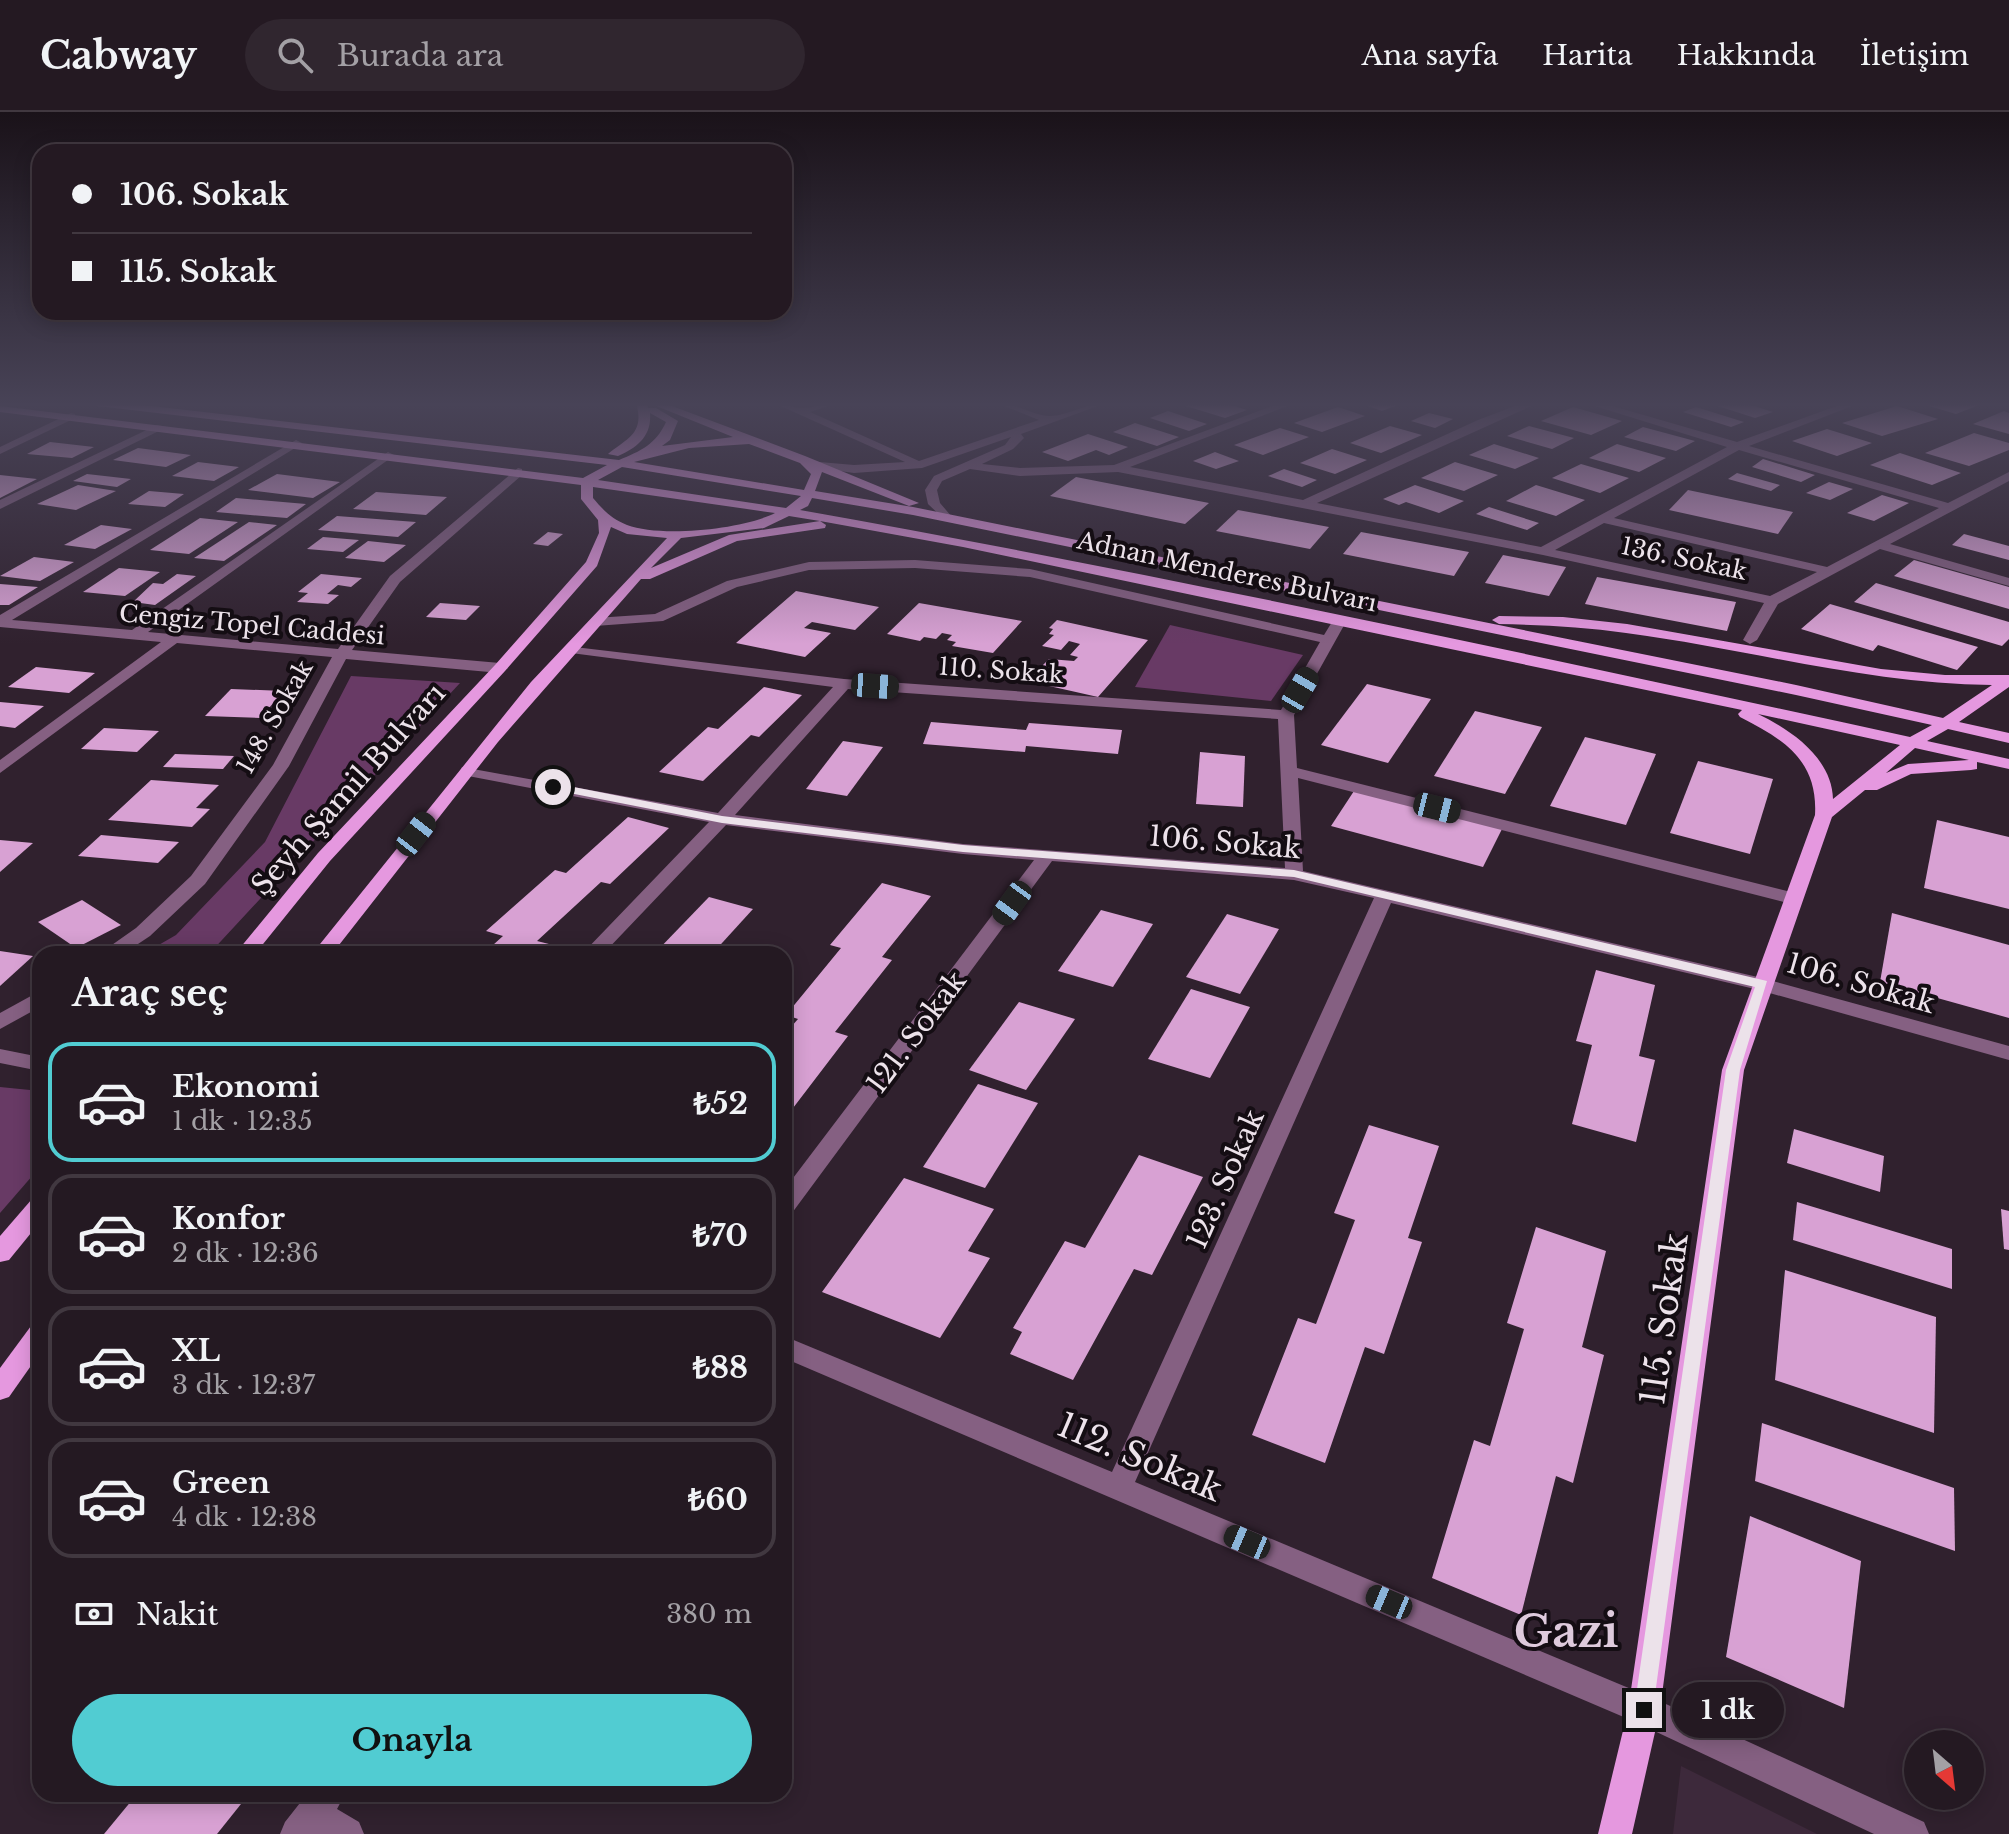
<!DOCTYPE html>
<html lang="tr">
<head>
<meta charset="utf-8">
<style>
  :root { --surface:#241922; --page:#30262f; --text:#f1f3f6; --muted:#a3a0a5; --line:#413840; --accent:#51ccd2 }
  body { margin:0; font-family:"Libre Baskerville",serif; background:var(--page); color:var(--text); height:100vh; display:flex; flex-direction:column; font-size:30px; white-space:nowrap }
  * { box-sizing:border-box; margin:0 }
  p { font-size:26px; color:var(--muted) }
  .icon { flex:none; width:44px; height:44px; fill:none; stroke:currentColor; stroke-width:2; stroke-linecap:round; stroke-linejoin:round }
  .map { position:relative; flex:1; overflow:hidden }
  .drawer { position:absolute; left:32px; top:834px; width:760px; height:856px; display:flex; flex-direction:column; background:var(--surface); border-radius:24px; box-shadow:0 4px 20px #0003,0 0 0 2px var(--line) }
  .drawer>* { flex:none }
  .top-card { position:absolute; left:32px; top:32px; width:760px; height:176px; border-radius:24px; box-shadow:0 4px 20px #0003,0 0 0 2px var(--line); display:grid; align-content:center; height:176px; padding:0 40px; background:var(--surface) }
  .needle { width:52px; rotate:152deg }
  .fabs { position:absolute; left:1904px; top:1618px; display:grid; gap:16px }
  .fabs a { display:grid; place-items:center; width:80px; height:80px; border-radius:50%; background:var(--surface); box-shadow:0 4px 20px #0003,0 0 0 2px var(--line); font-size:40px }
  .end { position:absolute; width:36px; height:36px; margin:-18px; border:10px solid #ece2ea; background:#111; box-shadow:0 0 0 4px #111 }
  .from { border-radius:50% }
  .bubble { position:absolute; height:56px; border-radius:28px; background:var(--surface); box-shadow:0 4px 20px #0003,0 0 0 2px var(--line); font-size:26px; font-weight:700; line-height:56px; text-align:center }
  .car { position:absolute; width:24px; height:48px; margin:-24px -12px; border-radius:10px; box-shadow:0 0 6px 2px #0007; background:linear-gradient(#222 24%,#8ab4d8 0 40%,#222 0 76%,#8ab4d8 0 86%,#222 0) }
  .top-card b { display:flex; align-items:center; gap:28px; height:76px; font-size:30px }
  .top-card b+b { border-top:2px solid var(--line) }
  .top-card i { width:20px; height:20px; background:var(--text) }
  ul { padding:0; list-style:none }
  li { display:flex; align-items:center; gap:24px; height:120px; margin:0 16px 12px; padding:0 24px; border:4px solid var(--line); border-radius:24px }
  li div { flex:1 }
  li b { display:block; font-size:30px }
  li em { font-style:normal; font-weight:700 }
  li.active { border-color:var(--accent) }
  li>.icon { width:72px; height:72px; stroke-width:1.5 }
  h2 { padding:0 40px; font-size:36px; line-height:96px }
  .pay { display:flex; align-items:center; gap:20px; height:88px; padding:0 40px; font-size:30px }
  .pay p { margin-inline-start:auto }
  .action { display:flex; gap:16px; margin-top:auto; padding:16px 40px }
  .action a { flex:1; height:92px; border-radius:48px; background:var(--accent); color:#111; font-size:32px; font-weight:700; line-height:92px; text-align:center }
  header { display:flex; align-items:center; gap:48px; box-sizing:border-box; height:112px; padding:0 40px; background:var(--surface); border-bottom:2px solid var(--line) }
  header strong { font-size:38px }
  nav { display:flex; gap:44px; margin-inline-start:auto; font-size:28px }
  .search { width:560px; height:72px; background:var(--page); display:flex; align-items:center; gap:20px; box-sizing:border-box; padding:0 28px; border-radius:44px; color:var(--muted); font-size:30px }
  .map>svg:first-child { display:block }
  .built { fill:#3d293b }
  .green { fill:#683a65 }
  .building { fill:#d8a1d3 }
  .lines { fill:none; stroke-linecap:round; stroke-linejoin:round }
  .minor { fill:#856082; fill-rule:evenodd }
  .major { fill:#e598df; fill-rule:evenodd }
  .route { fill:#ece2ea }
  .labels { text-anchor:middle; stroke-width:8; stroke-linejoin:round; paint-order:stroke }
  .far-street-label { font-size:24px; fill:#ece2ea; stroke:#140d13 }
  .street-label { font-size:28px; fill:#ece2ea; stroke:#140d13 }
  .near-street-label { font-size:34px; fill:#ece2ea; stroke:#140d13 }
  .near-district-label { font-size:44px; font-weight:bold; fill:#decadc; stroke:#140d13 }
</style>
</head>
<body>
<header>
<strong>Cabway</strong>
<div class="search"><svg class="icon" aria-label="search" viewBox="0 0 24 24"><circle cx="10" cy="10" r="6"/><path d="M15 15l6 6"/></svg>Burada ara</div>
<nav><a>Ana sayfa</a><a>Harita</a><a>Hakkında</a><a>İletişim</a></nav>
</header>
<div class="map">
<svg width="2009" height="1722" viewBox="0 0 2009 1722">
  <rect width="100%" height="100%" fill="#30212e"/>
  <polygon class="built" points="1681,1654 1817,1722 1673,1722"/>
  <g class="green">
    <polygon points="1170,513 1303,543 1271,589 1135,575"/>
    <polygon points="351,564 460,571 209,842 143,842 176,823 265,730"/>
    <polygon points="0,975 40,979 40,1055 0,1101"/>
  </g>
  <g class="building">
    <polygon points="1192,291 1225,291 1247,298 1225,306 1186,294"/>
    <polygon points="1360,291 1403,291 1382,299"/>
    <polygon points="1727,291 1745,291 1773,300 1755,306 1718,294"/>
    <polygon points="1919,291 1984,291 1956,302"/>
    <polygon points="1897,294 1938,307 1882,324 1842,311"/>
    <polygon points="1338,295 1365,304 1322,320 1294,311"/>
    <polygon points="1573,295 1622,309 1591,323 1541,309"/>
    <polygon points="1696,295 1744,310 1731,315 1683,300"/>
    <polygon points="1168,299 1207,312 1189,319 1150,306"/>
    <polygon points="2004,299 2009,301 2009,322 1973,312"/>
    <polygon points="1429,301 1453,307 1435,316 1411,309"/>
    <polygon points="1135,311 1179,325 1157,334 1113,320"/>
    <polygon points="1390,314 1422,323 1381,341 1350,331"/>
    <polygon points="1529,314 1574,326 1552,337 1507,324"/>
    <polygon points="1643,315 1695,329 1676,339 1624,325"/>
    <polygon points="1280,316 1309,325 1263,343 1234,333"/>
    <polygon points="1827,317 1872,331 1837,344 1792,329"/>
    <polygon points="1974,321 2009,331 2009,338 1969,354 1925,341"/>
    <polygon points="1088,322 1128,335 1109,343 1096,338 1068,349 1042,340"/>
    <polygon points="50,330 94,335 72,346 27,342"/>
    <polygon points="1494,332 1539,346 1515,357 1469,343"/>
    <polygon points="1617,332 1666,346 1639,360 1589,346"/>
    <polygon points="138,336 191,343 166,355 113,348"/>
    <polygon points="1332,337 1367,348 1335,362 1300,351"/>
    <polygon points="1215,340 1239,349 1216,357 1193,349"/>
    <polygon points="1900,341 1961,361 1932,373 1870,353"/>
    <polygon points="1763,347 1815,363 1801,370 1752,355"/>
    <polygon points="198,350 239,355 214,369 172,364"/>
    <polygon points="1455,350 1498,363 1464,379 1421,366"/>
    <polygon points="1581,352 1629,366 1600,381 1552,366"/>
    <polygon points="1284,357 1317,368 1302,375 1268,364"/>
    <polygon points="1737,361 1780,373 1771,379 1728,367"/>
    <polygon points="87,362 131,367 117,375 73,369"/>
    <polygon points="277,362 340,370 313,386 248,378"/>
    <polygon points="0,363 37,367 0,386"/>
    <polygon points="1076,365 1209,391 1185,412 1050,384"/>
    <polygon points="1829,370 1853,377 1830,388 1806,381"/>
    <polygon points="78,373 116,379 76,398 37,392"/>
    <polygon points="1415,373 1464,389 1439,401 1406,390 1399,393 1383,387"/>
    <polygon points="1536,373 1585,388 1556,404 1506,389"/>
    <polygon points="1688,378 1793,400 1778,422 1669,398"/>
    <polygon points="149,379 184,382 165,395 128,392"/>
    <polygon points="376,380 447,385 426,403 353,397"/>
    <polygon points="1882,383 1909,391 1874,409 1847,401"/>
    <polygon points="236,386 306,392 287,406 216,400"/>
    <polygon points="1489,395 1539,411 1527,418 1476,402"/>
    <polygon points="1238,398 1329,415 1310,437 1216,419"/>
    <polygon points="337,404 416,410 398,425 318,418"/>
    <polygon points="200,406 238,410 189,442 150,438"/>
    <polygon points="249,410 277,413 224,449 194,446"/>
    <polygon points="101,413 132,417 95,437 64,433"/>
    <polygon points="548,420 563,422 548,434 533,432"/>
    <polygon points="1361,420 1469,440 1454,464 1343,442"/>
    <polygon points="1964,422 2009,434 2009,448 1952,433"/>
    <polygon points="323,425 359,428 343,440 307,437"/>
    <polygon points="368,429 406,433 384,450 345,446"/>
    <polygon points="1503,443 1566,455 1549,484 1485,471"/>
    <polygon points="34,445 74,450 40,469 0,464"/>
    <polygon points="1914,448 2009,475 2009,497 1894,464"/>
    <polygon points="119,456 160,460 125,484 83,480"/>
    <polygon points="177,462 196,464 155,493 133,490 153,471 163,472"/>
    <polygon points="321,462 362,466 351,475 338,473 327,482 339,483 328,492 297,490 308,481 298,480"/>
    <polygon points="1597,465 1736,490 1727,519 1585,492"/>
    <polygon points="1876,471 2009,510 2009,527 2002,534 1854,490"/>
    <polygon points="0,472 38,475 9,493 0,493"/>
    <polygon points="796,479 879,495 855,518 812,510 804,516 831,521 805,545 736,531"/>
    <polygon points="440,491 480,494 466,508 426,505"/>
    <polygon points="919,491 1022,509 993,541 952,534 956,530 947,528 952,523 942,521 936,527 924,525 920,529 887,522"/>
    <polygon points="1830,492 1978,535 1957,558 1878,533 1873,539 1801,517"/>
    <polygon points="1057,508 1148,528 1098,585 1027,569 1049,547 1074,549 1078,545 1070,543 1080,532 1069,529 1061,538 1042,534 1054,523 1049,522 1053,517 1049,516"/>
    <polygon points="36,555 95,561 69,581 8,575"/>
    <polygon points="1367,572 1431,587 1388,651 1321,633"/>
    <polygon points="764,575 802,583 759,625 751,623 703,669 659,660 708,615 718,617"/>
    <polygon points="231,577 284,579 260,606 205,604"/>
    <polygon points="0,590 44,594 15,616 0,614"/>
    <polygon points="1475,599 1542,615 1505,682 1434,664"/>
    <polygon points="931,610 1026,618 1029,611 1122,618 1118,642 1026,634 1025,640 923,632"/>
    <polygon points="104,616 159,619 137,640 81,637"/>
    <polygon points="1585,625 1656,642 1626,713 1550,694"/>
    <polygon points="843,629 883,635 847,684 806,677"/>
    <polygon points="1200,640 1245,644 1243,695 1196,692"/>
    <polygon points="175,642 234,644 223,657 163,655"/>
    <polygon points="1698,649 1773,667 1750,742 1670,721"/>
    <polygon points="151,668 219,673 196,696 210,697 192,715 108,708"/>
    <polygon points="1354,679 1502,717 1483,755 1331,714"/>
    <polygon points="628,705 669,716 610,772 601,770 537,829 549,832 538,842 483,842 503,824 486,819 555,758 566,761"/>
    <polygon points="1937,708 2009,725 2009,797 1924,776"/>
    <polygon points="101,723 179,730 158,751 78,744"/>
    <polygon points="0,728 33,731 0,760"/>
    <polygon points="882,771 931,784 882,845 892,848 835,920 848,924 790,1000 784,998 784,923 798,907 786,903 841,836 830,833"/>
    <polygon points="709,785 753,797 712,842 654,842"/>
    <polygon points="82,788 121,813 76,836 38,810"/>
    <polygon points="1101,798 1153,812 1113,875 1058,859"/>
    <polygon points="1892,801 2009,833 2009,906 1880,870"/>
    <polygon points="1227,802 1279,817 1240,882 1186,865"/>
    <polygon points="0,839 33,844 0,874"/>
    <polygon points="1596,858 1655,873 1639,944 1655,948 1636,1030 1572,1012 1592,933 1576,929"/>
    <polygon points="1191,877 1250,895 1210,966 1148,947"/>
    <polygon points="1019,890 1075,907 1026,978 969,958"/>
    <polygon points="978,972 1038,991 985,1076 923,1055"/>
    <polygon points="1369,1013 1439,1034 1408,1126 1422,1130 1384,1242 1365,1235 1325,1351 1252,1323 1298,1206 1316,1212 1355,1108 1334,1101"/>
    <polygon points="1794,1017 1884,1044 1880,1080 1787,1051"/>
    <polygon points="1139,1043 1203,1065 1152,1163 1134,1157 1073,1268 1010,1242 1022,1220 1013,1216 1065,1129 1085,1136"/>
    <polygon points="904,1066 994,1097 968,1139 990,1146 940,1226 822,1180"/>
    <polygon points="1797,1090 1952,1137 1952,1177 1793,1128"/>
    <polygon points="2001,1097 2009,1099 2009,1138 2004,1137"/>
    <polygon points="1536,1115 1606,1139 1582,1235 1604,1243 1573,1371 1556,1364 1521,1503 1432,1466 1474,1328 1490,1334 1524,1217 1507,1211"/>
    <polygon points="1785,1158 1936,1205 1934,1321 1775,1268"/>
    <polygon points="1762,1311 1954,1376 1955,1439 1755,1369"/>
    <polygon points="1750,1404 1861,1449 1844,1596 1726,1545"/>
    <polygon points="137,1682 249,1682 217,1722 104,1722"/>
  </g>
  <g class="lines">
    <g class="minor">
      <path d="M774,291c10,0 19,5 28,5 11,0 23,-5 35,-5l-27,9 109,49 120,-41 -42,-17c19,0 39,14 54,13 19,-1 35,-13 55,-13l-85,31 3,4 -11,11 -31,15 38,4 94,-3 166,-62h15l-165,64 173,33 175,-80 45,-17h15l-221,100 224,44 186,-100 -142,-44h17l135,39 108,-39h15l-111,43 199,57 61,-31v9l-119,63 119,34v8l-129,-37 -102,55 -21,36 -7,4 -7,-4 21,-37 -221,-48 -425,-83 -98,4 -50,-7 -28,12 -5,9 3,13 12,14 -6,4 -18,-17 -3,-14 9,-14 71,-31 6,-8 -89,31 -68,5 -42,-6 -6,-4 2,-2 46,4 51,-3zM1739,338l200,58 -112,59 -213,-49zM1604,411l213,49 -47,24 -215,-46z"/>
      <polygon points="71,301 75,302 75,306 0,342 0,335"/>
      <polygon points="157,313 167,315 0,397 0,388"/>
      <polygon points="296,328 302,331 300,333 12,508 132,518 388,340 394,343 392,345 148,520 338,537 390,464 518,356 522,357 522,363 400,470 352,538 500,551 508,556 500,561 346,547 289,654 205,772 150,824 123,842 99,842 136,816 191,764 273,653 332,545 177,531 0,661 0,648 161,530 0,515 0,503"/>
      <path d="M915,448l115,9 294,66 11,-18h10l2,3 -53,95 3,53 502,126 2,4 -9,6 -494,-126 5,93 459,107 247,68v14l-250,-70 -368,-87 -256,579 520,217 269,123 5,12h-55l-241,-113 -849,-363v-22l328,136 262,-574 -80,-18 -242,-19 -260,352 -8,3v-26l250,-330 -71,-6 -237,-29 -123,129h-21l127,-132 -241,-46 -8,-5 2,-4 256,46 115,-126 -262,-34 -7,-4 2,-3 278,33 437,31 39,-68 -290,-65 -115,-9 -106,2 -72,17 -74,34 -68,5 -7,-4 7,-4 60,-4 72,-33 82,-19zM848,577l430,30 7,149 -322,-24 -228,-29z"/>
      <polygon points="40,879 40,895 0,917 0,901"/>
      <polygon points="0,937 40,945 40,959 0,951"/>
      <polygon points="307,1682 345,1682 337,1697 359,1710 364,1722 280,1722 285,1710"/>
    </g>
    <g class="major">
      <path d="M92,291h33l494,57c22,-9 37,-16 47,-38l-16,-9c2,23 -13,35 -32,43l-10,-2c20,-16 37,-21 28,-51h10l2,5h8l22,13 -8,19 -8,6 71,-9 -84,-34h15l141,53 114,47 -10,3 -87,-34 -7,19 98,16 883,178 147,33 49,-33c-125,-1 -243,-36 -366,-52 -42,-6 -84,-8 -127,-9l-7,-4 7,-4 64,1 64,7 254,45 64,6h64v12l-50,35 50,11v10l-61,-14 -21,12 82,18v10l-32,-7v7l-6,1 -60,4 -34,16h-12l-33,27 -88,253 -84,640 -28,124h-34l30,-124 94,-640 93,-255c3,-54 -30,-75 -75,-98l-2,-3 4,-4 -779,-163 -143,-26 6,4 -1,3 -88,13 -87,38h-9l-143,163 -166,212h-20l219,-272 136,-144 -40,-4 -16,-7 -14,39 -92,105 -175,190 -75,93h-20l83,-101 177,-188 91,-103 13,-29 -1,-13 -17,-21v-14l-581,-73v-6l583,72 24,-13 -510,-59zM749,332l51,19 11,11 -7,16 -170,-28 55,-14zM622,355l179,29 -15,12 -188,-28zM593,375l182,26c-31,16 -114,25 -148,12 -15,-6 -23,-14 -34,-27zM812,386l101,17 883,180 136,30 -22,12c-369,-80 -738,-161 -1110,-227l8,-4zM789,404l31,5 -91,14 -78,33 30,-30 83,-10zM1758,602l142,31 -67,54c-1,-41 -42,-69 -75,-85zM1915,636l54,12 -61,4 -22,9z"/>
      <polygon points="40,1084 40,1110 9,1148 0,1150 0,1124 32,1087"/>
      <polygon points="40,1211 40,1241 9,1285 0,1288 0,1256 31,1214"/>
    </g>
  </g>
  <linearGradient id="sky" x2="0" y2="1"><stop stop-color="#1a1219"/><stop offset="0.55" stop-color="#484357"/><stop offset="1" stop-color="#484357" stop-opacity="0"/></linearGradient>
  <rect width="2009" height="532" fill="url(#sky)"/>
  <polygon class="route" points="553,671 722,704 963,733 1294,758 1767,869 1740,958 1652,1605 1644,1608 1637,1605 1634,1598 1726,958 1755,875 1294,765 963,740 722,711 549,677"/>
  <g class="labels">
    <g class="far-street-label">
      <text transform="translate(1684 447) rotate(12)" y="8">136. Sokak</text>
      <text transform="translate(1227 460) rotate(12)" y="8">Adnan Menderes Bulvarı</text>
      <text transform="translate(252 513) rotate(5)" y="8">Cengiz Topel Caddesi</text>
      <text transform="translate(1001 559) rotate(4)" y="8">110. Sokak</text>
      <text transform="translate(275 605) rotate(-60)" y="8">148. Sokak</text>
    </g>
    <g class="street-label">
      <text transform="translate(348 677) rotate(-48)" y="10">Şeyh Şamil Bulvarı</text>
      <text transform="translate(1225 730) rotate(5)" y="10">106. Sokak</text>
      <text transform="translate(1861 871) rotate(16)" y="10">106. Sokak</text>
      <text transform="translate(916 920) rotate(-53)" y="10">121. Sokak</text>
      <text transform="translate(1225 1067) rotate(-66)" y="10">123. Sokak</text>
    </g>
    <g class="near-street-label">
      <text transform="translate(1664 1207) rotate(-82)" y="12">115. Sokak</text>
      <text transform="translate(1140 1345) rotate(23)" y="12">112. Sokak</text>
    </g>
    <g class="near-district-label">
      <text x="1566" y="1535">Gazi</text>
    </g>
  </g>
</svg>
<div class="fabs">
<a><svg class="needle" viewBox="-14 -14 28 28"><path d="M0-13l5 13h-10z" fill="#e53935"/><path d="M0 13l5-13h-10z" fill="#a3a0a5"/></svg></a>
</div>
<i class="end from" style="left:553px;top:675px"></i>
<i class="end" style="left:1644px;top:1598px"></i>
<div class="bubble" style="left:1672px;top:1570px;width:112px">1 dk</div>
<i class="car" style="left:875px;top:574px;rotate:94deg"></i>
<i class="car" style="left:1300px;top:578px;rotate:30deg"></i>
<i class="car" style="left:1437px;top:696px;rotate:104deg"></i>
<i class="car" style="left:416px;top:722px;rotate:38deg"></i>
<i class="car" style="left:1012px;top:791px;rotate:216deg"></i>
<i class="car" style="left:1247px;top:1430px;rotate:293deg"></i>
<i class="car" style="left:1389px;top:1490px;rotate:293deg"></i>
<div class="top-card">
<b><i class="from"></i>106. Sokak</b>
<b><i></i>115. Sokak</b>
</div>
<section class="drawer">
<h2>Araç seç</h2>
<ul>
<li class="active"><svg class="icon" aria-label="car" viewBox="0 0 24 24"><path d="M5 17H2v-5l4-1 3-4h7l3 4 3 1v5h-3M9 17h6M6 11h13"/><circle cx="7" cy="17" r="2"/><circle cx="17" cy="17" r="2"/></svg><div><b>Ekonomi</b><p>1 dk · 12:35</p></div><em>₺52</em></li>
<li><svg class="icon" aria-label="car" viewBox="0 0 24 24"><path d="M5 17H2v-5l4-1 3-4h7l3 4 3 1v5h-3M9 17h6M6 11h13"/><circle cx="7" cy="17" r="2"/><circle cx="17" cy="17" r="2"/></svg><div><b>Konfor</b><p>2 dk · 12:36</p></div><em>₺70</em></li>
<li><svg class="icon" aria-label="car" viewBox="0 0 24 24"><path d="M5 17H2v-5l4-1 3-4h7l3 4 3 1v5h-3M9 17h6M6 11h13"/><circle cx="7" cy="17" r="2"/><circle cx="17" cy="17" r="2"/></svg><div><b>XL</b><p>3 dk · 12:37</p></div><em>₺88</em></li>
<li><svg class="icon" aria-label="car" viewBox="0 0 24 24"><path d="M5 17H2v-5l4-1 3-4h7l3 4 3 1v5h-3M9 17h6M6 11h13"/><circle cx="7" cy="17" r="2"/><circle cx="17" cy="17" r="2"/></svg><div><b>Green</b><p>4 dk · 12:38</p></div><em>₺60</em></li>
</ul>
<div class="pay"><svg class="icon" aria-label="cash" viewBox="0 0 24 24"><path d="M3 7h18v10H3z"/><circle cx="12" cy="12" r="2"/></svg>Nakit<p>380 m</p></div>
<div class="action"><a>Onayla</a></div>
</section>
</div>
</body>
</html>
